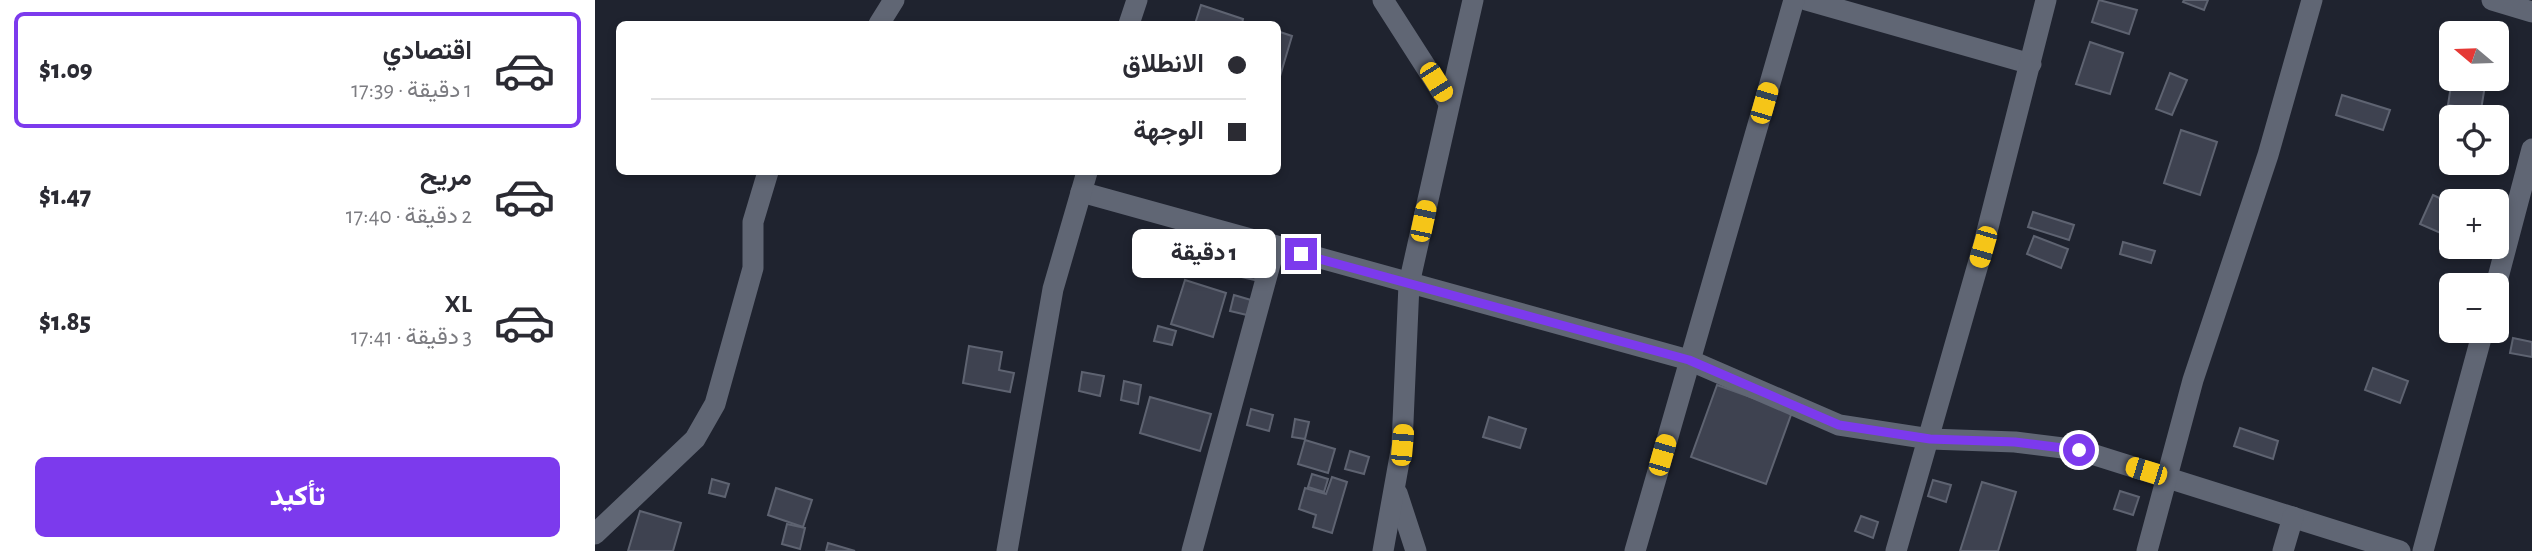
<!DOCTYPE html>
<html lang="ar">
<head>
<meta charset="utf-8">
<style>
  :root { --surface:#fff; --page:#f7f7f7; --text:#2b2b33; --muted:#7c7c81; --line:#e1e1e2; --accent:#7c3aed }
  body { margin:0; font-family:"Alegreya Sans",Vazirmatn,sans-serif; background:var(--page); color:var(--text); direction:rtl; height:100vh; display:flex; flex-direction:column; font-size:26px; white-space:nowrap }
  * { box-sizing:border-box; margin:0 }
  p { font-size:23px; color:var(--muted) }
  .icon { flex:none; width:38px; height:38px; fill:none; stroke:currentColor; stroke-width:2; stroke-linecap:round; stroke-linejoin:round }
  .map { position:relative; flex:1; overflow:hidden; direction:ltr }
  .sheet { display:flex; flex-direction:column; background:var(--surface); width:595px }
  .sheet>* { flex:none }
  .hud { position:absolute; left:21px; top:21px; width:665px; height:154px; border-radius:10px; box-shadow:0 4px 10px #0003; direction:rtl; display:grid; align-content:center; height:154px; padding:0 35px; background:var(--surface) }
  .needle { width:46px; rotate:289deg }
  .tools { position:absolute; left:1844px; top:21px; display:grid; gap:14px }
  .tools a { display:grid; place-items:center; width:70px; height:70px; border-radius:10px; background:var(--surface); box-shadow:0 4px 10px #0003; font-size:35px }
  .end { position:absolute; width:32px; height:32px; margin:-16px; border:9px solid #7c3aed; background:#fff; box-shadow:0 0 0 4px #fff }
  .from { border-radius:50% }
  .bubble { position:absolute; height:49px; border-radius:10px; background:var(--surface); box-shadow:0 4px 10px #0003; font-size:23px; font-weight:800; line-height:49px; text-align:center; direction:rtl }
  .car { position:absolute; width:21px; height:42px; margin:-21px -10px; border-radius:9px; box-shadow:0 0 5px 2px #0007; background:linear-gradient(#f5c518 24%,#345 0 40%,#f5c518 0 76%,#345 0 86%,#f5c518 0) }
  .hud b { display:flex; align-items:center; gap:24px; height:66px; font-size:26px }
  .hud b+b { border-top:2px solid var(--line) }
  .hud i { width:18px; height:18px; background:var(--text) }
  ul { padding:12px 0 0; list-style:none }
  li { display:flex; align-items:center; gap:21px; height:116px; margin:0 14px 10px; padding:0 21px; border:4px solid transparent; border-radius:10px }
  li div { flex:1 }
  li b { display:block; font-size:26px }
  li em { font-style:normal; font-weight:800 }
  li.active { border-color:var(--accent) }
  li>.icon { width:63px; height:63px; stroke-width:1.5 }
  .primary-button { display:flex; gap:14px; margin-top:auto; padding:14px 35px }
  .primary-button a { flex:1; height:80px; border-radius:10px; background:var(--accent); color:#fff; font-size:28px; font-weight:800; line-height:80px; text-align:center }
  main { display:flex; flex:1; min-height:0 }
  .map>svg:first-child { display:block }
  .building { fill:#3e4250; stroke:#5e6371; stroke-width:2 }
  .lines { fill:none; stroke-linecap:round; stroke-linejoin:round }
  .minor { stroke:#606674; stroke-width:21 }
  .route { stroke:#7c3aed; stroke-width:9 }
</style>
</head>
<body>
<main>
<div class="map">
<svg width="1937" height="551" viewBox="0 0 1937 551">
  <rect width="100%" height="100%" fill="#1f232f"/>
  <g class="building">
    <polygon points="1504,0 1542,10 1534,34 1497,22"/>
    <polygon points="1589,0 1613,0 1609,10 1588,2"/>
    <polygon points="606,5 648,19 647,24 600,24"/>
    <polygon points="682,31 697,36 683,83 682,83"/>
    <polygon points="1495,42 1528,53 1515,94 1481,84"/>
    <polygon points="1575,73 1592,80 1577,115 1561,109"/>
    <polygon points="1857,79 1891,79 1886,110 1853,105"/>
    <polygon points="1747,95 1795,110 1788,130 1741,115"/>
    <polygon points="1586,130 1622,142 1605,195 1569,183"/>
    <polygon points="1838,195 1857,204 1857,238 1825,224"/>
    <polygon points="1438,212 1479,225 1474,240 1433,227"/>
    <polygon points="1439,236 1473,249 1466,268 1432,254"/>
    <polygon points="585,240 617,250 610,274 577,264"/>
    <polygon points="1528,242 1560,251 1556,263 1525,254"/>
    <polygon points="646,259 664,263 660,280 642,276"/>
    <polygon points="590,280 631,293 618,337 576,324"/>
    <polygon points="639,295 656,300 652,315 635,311"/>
    <polygon points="563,326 581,331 577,345 559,341"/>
    <polygon points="1918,338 1937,342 1937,357 1915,353"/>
    <polygon points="374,346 407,352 404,370 419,373 415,392 368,383"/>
    <polygon points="1778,368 1813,381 1805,403 1770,390"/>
    <polygon points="487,372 509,376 505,396 484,391"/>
    <polygon points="529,381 546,385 543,404 526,400"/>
    <polygon points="1122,385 1197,412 1171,484 1096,457"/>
    <polygon points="555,397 616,414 605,451 545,433"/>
    <polygon points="656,409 678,415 674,431 652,425"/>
    <polygon points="894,417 931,429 925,448 888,437"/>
    <polygon points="700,419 714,422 710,439 697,437"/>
    <polygon points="1645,428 1683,441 1678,459 1639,446"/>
    <polygon points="710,440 740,449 733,473 703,464"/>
    <polygon points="755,451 774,457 769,474 750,469"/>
    <polygon points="717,474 733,479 729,492 713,487"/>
    <polygon points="737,477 752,482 737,533 718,527 721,515 704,509 710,488 731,494"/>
    <polygon points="117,479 134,484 130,497 114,493"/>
    <polygon points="1338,480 1356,485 1351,502 1333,496"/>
    <polygon points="1387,482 1421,492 1403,551 1365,551"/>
    <polygon points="181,488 217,500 208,527 173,515"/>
    <polygon points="1525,491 1544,497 1538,515 1519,509"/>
    <polygon points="45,511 86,523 78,551 33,551"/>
    <polygon points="1266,516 1283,522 1278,538 1260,531"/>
    <polygon points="192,524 210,528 205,549 187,544"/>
    <polygon points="233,543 260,551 231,551"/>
  </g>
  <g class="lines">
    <g class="minor">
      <polyline points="788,0 854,103"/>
      <polyline points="1211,0 1436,64"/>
      <polyline points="1897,0 1937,12"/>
      <polyline points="284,24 299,0"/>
      <polyline points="534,24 542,0"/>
      <polyline points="486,192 1094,360 1244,425 1335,439 1420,442 1484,450 1805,551"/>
      <polyline points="1901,285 1937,149"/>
      <polyline points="802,493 821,551"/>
      <polyline points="0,534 100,439 120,404 158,268 158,222 173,172"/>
      <polyline points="412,551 458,289 492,172"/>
      <polyline points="597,551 680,246"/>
      <polyline points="788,551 807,445 814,284 878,0"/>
      <polyline points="1040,551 1199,0"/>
      <polyline points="1301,551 1388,247 1451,0"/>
      <polyline points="1552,551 1598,380 1673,155 1717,0"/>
      <polyline points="1688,551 1698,517"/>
      <polyline points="1828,551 1888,331"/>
    </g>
  </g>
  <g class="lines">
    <polyline class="route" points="706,254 1094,360 1244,425 1335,439 1420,442 1484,450"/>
  </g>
</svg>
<div class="tools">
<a><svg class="needle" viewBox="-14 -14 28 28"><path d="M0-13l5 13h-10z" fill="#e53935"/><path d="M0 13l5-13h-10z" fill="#7c7c81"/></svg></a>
<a><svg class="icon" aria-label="locate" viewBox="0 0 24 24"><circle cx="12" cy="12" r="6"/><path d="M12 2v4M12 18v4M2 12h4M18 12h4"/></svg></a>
<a>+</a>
<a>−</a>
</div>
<i class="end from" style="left:1484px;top:450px"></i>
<i class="end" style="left:706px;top:254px"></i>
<div class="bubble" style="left:537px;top:229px;width:144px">1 دقيقة</div>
<i class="car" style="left:841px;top:82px;rotate:148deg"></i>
<i class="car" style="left:1169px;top:103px;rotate:16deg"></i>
<i class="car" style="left:828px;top:221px;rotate:12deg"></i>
<i class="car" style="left:1388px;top:247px;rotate:196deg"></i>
<i class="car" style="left:807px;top:445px;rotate:5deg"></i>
<i class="car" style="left:1067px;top:455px;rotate:16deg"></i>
<i class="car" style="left:1551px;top:471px;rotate:287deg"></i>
<div class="hud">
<b><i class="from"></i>الانطلاق</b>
<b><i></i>الوجهة</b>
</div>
</div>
<section class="sheet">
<ul>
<li class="active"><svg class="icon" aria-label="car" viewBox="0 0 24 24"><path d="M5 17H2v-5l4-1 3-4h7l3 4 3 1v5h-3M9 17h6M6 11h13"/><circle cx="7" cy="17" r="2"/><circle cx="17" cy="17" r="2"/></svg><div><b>اقتصادي</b><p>1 دقيقة · 17:39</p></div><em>$1.09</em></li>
<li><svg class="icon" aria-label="car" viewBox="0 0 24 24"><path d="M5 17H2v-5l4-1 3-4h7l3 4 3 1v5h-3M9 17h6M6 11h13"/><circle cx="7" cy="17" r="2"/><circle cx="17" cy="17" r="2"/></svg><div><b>مريح</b><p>2 دقيقة · 17:40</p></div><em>$1.47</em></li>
<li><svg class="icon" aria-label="car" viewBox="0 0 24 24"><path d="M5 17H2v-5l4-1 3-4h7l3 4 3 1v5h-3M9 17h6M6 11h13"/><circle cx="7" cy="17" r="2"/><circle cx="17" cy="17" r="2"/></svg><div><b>XL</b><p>3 دقيقة · 17:41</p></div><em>$1.85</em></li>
</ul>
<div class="primary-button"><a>تأكيد</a></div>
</section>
</main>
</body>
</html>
